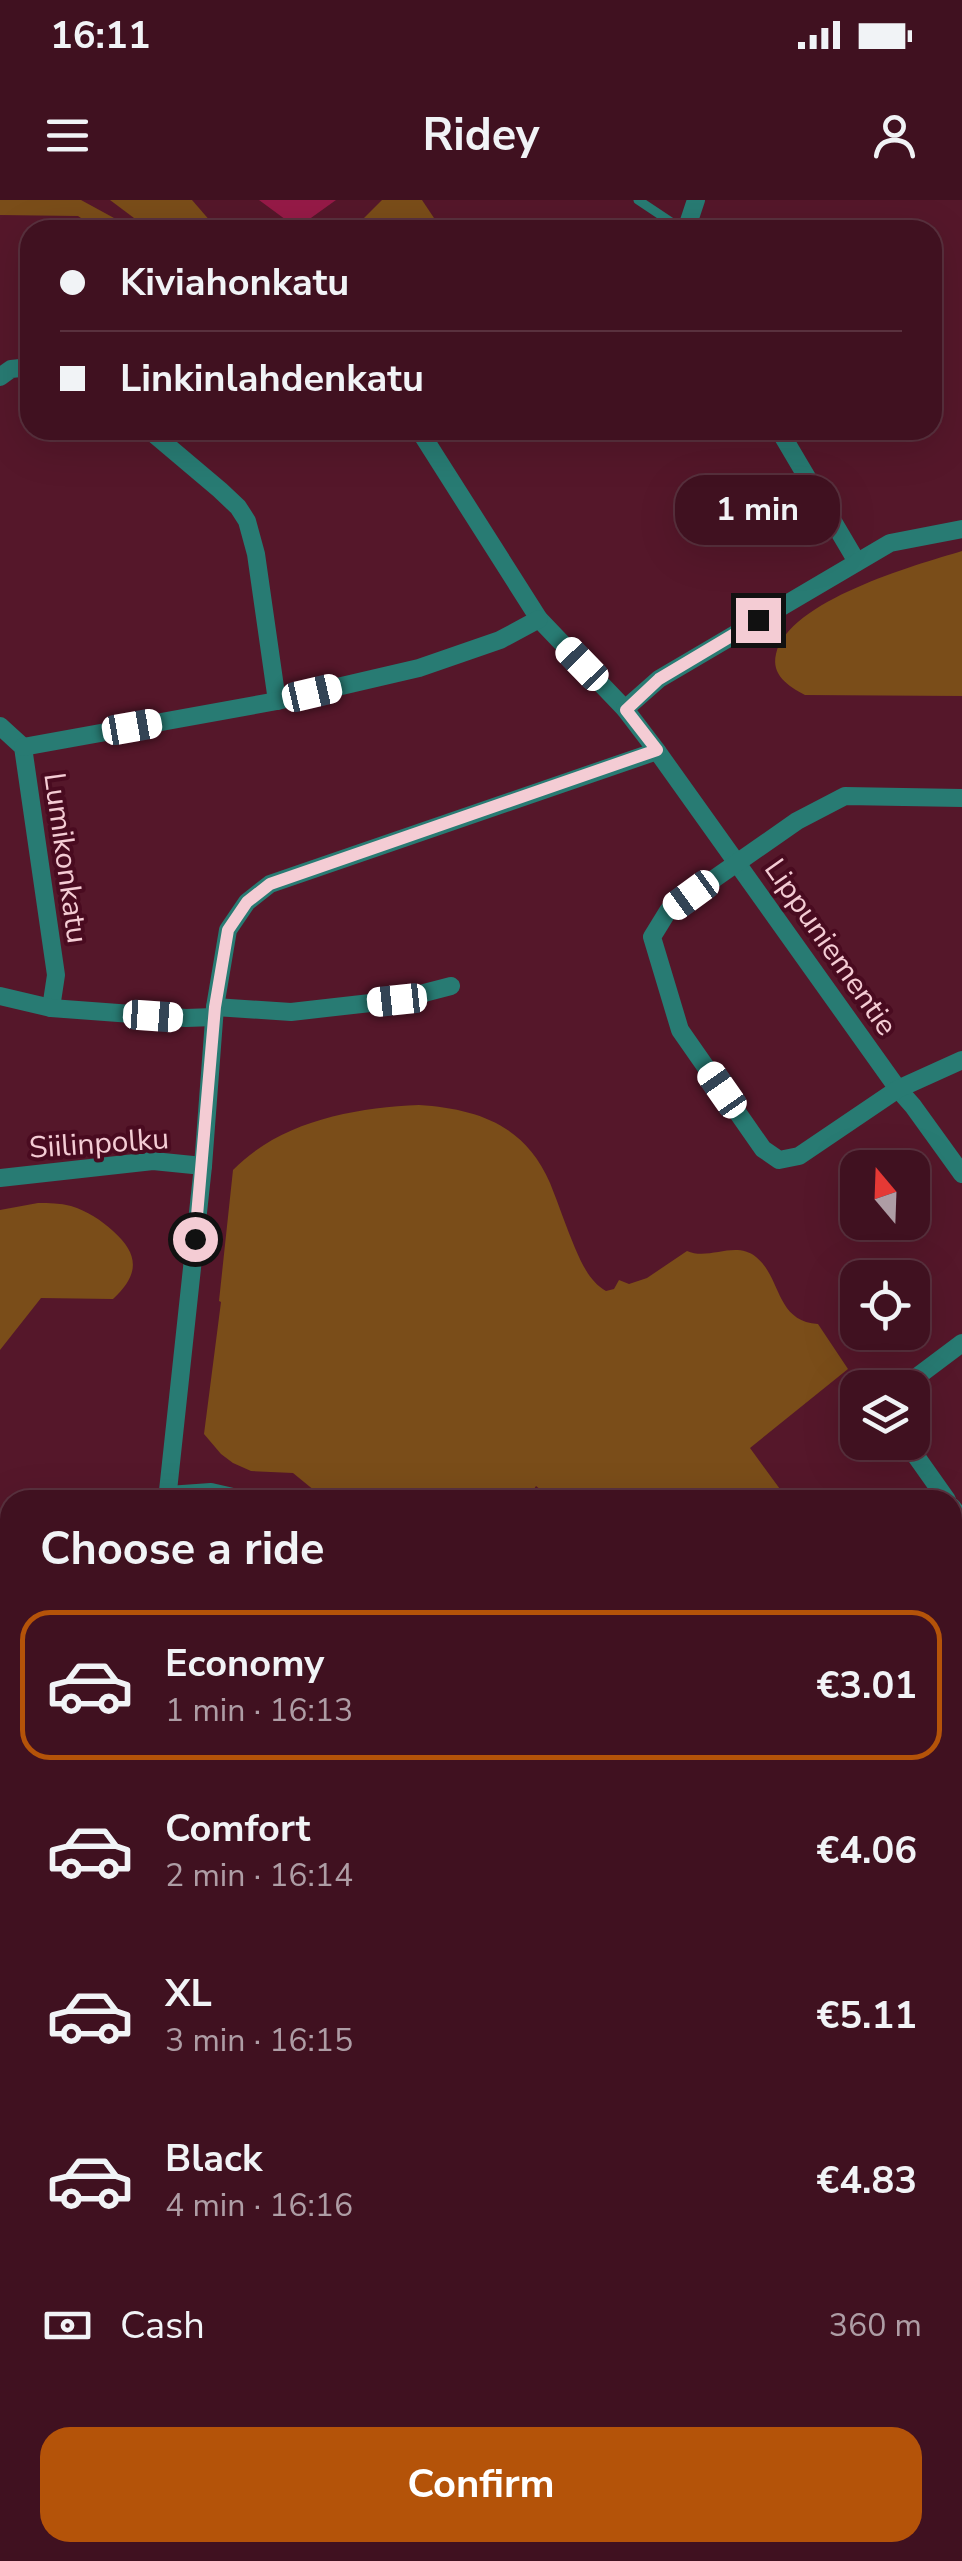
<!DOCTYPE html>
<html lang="en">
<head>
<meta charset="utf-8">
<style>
  :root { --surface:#401120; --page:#4b1f2d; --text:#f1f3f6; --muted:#ae9da5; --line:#59313e; --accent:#b45309 }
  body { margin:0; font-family:"Nunito Sans",sans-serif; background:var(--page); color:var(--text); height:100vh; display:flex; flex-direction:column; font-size:38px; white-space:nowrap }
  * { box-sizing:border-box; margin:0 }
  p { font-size:32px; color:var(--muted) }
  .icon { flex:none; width:55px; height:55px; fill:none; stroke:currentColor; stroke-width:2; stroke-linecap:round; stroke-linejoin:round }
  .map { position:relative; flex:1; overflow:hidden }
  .sheet { position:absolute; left:0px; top:1290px; width:962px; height:1072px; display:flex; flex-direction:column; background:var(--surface); border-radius:30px 30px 0 0; box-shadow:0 10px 40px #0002,0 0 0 2px var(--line) }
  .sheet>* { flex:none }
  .top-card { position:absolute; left:20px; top:20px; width:922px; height:220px; border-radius:30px; box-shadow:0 10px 40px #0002,0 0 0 2px var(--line); display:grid; align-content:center; height:220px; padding:0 40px; background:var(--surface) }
  .needle { width:65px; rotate:341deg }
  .tools { position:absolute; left:840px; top:950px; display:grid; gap:20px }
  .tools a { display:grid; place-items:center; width:90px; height:90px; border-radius:20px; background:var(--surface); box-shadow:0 10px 40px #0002,0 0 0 2px var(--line); font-size:50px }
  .end { position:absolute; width:45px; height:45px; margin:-22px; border:12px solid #f4ccd4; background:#111; box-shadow:0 0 0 5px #111 }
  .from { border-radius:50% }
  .bubble { position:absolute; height:70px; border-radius:30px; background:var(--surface); box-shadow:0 10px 40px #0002,0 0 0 2px var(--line); font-size:32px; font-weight:700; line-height:70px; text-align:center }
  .car { position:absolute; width:30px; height:60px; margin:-30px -15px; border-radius:12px; box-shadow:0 0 8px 2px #0007; background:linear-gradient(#fff 24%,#345 0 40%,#fff 0 76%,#345 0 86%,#fff 0) }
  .top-card b { display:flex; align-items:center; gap:35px; height:95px; font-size:38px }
  .top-card b+b { border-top:2px solid var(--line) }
  .top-card i { width:25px; height:25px; background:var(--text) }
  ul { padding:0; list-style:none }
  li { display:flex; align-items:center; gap:30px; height:150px; margin:0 20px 15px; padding:0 20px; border:5px solid transparent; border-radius:30px }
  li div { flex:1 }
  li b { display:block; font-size:38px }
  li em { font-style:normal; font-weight:700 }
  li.on { border-color:var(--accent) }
  li>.icon { width:90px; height:90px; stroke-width:1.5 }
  h2 { padding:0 40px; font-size:45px; line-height:120px }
  .pay { display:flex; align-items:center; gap:25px; height:110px; padding:0 40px; font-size:38px }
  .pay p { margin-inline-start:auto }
  .cta { display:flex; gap:20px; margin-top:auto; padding:20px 40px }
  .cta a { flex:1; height:115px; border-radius:30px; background:var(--accent); color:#fff; font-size:40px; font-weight:700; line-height:115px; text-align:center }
  .status { display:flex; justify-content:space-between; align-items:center; height:70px; padding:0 50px; background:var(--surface); direction:ltr }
  .status svg { height:28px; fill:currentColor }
  header { display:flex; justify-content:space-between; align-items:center; height:130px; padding:0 40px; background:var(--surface); font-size:45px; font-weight:700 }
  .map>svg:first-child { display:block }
  .green { fill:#7a4d19 }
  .water { fill:#961a47 }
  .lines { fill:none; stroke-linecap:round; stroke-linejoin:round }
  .lane { stroke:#287b73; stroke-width:9 }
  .street { stroke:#287b73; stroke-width:18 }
  .route { stroke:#f4ccd4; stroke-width:12 }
  .labels { text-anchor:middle; stroke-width:8; stroke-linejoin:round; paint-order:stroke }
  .street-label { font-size:30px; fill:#f4ccd4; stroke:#490b20 }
</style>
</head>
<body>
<div class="status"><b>16:11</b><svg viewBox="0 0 49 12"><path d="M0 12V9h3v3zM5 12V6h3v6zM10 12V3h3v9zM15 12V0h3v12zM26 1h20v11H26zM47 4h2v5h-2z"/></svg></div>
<header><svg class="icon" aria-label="menu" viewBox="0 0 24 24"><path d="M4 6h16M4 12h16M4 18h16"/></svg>Ridey<svg class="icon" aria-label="person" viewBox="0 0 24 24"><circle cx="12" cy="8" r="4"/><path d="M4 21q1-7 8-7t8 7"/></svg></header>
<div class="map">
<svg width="962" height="2361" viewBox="0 0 962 2361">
  <rect width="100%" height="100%" fill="#55172a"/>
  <g class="green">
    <polygon points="0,0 81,0 136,30 99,30 78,16 0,15"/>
    <polygon points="110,0 192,0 218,30 150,30"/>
    <polygon points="382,0 422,0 442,30 352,30"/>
    <path d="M962,351v145l-157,-1c-17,-9 -34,-20 -29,-41 12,-53 139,-89 186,-103z"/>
    <path d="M419,905c59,4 106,20 131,78 9,22 16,44 25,65 7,16 15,34 31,43l8,-2 5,-9 10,4 18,-6 40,-27c22,10 48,-11 69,6 26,21 19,64 62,67l30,45 -98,79 38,52h-235l-17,-14 -9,14h-201l-33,-27 -42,-2 -18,-8 -12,-9 -17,-20 17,-132 -2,-1 14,-131c48,-49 120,-62 186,-65z"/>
    <path d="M38,1003c11,0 22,0 33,3 16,5 30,14 42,25 27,24 26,44 0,68l-72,-1 -41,52v-140z"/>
    <polygon points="952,1526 962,1539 962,1847 952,1839"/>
    <polygon points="10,2051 10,2281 0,2258 0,2065"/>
    <polygon points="630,2352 944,2352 944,2353 943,2361 624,2361"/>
    <polygon points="42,2353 171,2353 164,2361 46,2361"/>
    <polygon points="315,2353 620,2353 614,2361 324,2361"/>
  </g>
  <polygon class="water" points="259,0 336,0 297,28"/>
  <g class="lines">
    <polyline class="lane" points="638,0 683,30"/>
    <g class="street">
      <polyline points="686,30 696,0"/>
      <polyline points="0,177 11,169 30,167"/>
      <polyline points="149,230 220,290 238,307 247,321 256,354 277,501"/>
      <polyline points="419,230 539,419 625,509 657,551 898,889 913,906 962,974"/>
      <polyline points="779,230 857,362"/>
      <polyline points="625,509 659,479 890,343 962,329"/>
      <polyline points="0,526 23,547 56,775 51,808"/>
      <polyline points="23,547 277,501 419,468 500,440 539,419"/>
      <polyline points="962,598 845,596 797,621 668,711 652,737 680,830 763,949 779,960 799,956 898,889 962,860"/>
      <polyline points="0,796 51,808 186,818 214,817"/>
      <polyline points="215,807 291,812 397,800 451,786"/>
      <polyline points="0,978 153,961 203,966"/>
      <polyline points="902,1188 962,1143"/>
      <polyline points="906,1242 947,1300"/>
      <polyline points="168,1295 211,1292 246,1300"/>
      <polyline points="167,1300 203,966 215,807 228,730 247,702 270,684 657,551"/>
      <polyline points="952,1307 962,1320"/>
      <polyline points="952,1881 962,1889"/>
      <polyline points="0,2035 10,2023"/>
      <polyline points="0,2326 13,2361"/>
    </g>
  </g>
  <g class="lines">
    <polyline class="route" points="195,1039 215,807 228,730 247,702 270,684 657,550 626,510 659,479 758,420"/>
  </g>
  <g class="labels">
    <g class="street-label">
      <text transform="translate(66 658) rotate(82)" y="10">Lumikonkatu</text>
      <text transform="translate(831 747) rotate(55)" y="10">Lippuniementie</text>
      <text transform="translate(99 943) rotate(-4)" y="10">Siilinpolku</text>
    </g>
  </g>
</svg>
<div class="tools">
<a><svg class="needle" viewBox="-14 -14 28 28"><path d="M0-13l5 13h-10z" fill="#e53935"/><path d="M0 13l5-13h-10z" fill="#ae9da5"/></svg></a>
<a><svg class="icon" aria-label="locate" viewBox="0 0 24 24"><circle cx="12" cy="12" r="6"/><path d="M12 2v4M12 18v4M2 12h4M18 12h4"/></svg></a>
<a><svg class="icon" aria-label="layers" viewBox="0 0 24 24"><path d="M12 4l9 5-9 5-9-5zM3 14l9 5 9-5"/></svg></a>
</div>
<i class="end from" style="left:195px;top:1039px"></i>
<i class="end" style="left:758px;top:420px"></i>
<div class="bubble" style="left:675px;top:275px;width:165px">1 min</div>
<i class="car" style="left:582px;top:464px;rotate:316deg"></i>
<i class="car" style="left:312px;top:493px;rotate:77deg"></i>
<i class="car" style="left:132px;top:527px;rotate:80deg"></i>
<i class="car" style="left:691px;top:695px;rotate:234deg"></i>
<i class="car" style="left:397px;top:800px;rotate:264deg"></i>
<i class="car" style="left:153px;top:816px;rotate:94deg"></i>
<i class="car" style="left:722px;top:890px;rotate:325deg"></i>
<div class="top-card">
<b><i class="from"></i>Kiviahonkatu</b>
<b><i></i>Linkinlahdenkatu</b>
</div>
<section class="sheet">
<h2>Choose a ride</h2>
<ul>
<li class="on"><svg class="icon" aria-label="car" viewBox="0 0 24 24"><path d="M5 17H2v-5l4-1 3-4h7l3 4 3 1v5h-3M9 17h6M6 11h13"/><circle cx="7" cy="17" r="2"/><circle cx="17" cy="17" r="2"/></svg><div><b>Economy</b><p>1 min · 16:13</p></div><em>€3.01</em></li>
<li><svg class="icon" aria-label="car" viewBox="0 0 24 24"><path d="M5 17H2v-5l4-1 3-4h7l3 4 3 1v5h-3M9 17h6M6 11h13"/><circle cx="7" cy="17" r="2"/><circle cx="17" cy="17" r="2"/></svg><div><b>Comfort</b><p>2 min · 16:14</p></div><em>€4.06</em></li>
<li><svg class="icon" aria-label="car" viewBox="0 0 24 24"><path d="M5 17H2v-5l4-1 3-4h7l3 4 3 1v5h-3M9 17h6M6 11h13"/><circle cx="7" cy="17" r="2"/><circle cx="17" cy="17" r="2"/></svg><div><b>XL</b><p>3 min · 16:15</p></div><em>€5.11</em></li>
<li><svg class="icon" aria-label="car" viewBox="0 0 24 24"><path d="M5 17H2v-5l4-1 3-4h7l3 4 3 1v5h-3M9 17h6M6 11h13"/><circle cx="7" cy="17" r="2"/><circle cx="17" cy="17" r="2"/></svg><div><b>Black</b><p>4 min · 16:16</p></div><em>€4.83</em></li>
</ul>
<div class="pay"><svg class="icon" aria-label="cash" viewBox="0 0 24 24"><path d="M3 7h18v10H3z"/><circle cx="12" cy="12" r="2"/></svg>Cash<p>360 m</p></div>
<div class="cta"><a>Confirm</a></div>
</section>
</div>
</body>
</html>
